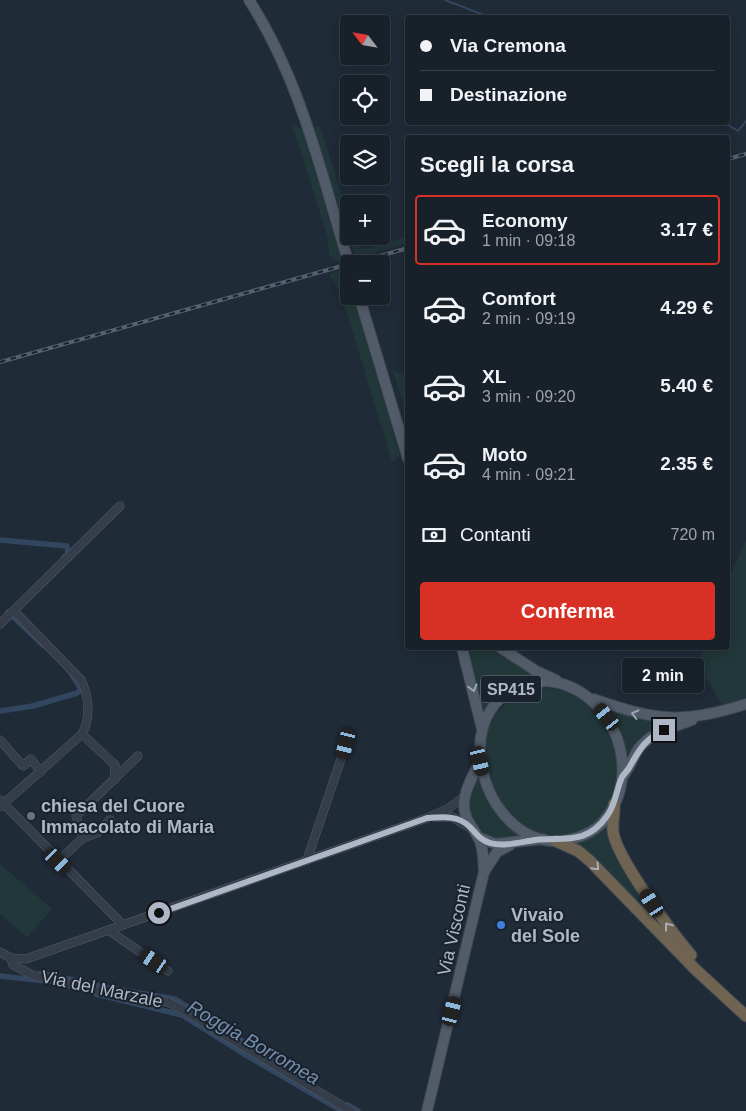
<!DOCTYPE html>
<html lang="it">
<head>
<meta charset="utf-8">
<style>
  :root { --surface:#18202a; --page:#212832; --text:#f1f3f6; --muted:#9fa3a8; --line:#363e47; --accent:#d93025 }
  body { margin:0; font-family:Helvetica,sans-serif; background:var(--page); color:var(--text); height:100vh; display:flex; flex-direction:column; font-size:19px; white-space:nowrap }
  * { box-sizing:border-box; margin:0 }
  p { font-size:16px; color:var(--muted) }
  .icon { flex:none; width:28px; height:28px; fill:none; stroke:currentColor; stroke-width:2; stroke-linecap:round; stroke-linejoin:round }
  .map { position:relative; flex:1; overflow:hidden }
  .details { position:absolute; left:405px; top:135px; width:325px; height:515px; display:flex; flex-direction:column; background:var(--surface); border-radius:5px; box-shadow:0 2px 12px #0003,0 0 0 1px var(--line) }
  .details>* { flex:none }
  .banner { position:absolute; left:405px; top:15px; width:325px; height:110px; border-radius:5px; box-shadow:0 2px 12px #0003,0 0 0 1px var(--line); display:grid; align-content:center; height:110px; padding:0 15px; background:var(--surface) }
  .needle { width:32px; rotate:301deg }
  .tools { position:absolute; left:340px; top:15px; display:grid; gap:10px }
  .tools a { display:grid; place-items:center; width:50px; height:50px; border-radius:5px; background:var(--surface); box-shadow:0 2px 12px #0003,0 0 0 1px var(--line); font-size:25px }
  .end { position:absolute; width:22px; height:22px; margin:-11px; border:6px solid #aeb7c5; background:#111; box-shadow:0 0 0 2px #111 }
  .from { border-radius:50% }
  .bubble { position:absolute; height:35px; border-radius:5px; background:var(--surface); box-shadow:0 2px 12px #0003,0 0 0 1px var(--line); font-size:16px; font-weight:700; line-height:35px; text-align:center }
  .car { position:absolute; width:15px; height:30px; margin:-15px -8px; border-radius:6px; box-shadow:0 0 4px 1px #0007; background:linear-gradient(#222 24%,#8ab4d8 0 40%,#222 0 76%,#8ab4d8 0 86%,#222 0) }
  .banner b { display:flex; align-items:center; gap:18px; height:48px; font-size:19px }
  .banner b+b { border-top:1px solid var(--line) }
  .banner i { width:12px; height:12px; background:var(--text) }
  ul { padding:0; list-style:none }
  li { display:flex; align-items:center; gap:15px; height:70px; margin:0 10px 8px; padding:0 5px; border:2px solid transparent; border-radius:5px }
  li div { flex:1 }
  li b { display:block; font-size:19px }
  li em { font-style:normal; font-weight:700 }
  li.active { border-color:var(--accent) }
  li>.icon { width:45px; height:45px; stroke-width:1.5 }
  h2 { padding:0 15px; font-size:22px; line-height:60px }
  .pay { display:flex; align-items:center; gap:12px; height:55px; padding:0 15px; font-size:19px }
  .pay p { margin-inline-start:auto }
  .button { display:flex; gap:10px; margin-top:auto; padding:10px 15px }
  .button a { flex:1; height:58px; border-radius:5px; background:var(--accent); color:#fff; font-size:20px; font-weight:700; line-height:58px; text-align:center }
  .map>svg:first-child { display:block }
  .green { fill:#223739 }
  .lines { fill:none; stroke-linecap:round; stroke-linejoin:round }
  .stream { stroke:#334660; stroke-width:2 }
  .canal { stroke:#334660; stroke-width:5.5 }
  .minor-casing { stroke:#515a66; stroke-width:9 }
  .major-casing { stroke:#3d4652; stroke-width:12 }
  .highway-casing { stroke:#3e4753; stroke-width:13 }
  .minor { stroke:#343d49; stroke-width:8 }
  .major { stroke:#525c69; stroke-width:10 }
  .highway { stroke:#6f6351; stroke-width:11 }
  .rail-casing { stroke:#566170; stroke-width:4 }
  .rail { stroke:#19222d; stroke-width:2; stroke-dasharray:5.5; stroke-linecap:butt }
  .oneway { stroke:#9ca5b3 }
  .oneway2 { stroke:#a8afb9 }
  .route { stroke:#aeb7c5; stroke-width:6 }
  .worship-dot { fill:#6b7280; stroke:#19222d; stroke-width:2 }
  .shop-dot { fill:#3f7fe0; stroke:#19222d; stroke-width:2 }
  .labels { text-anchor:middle; stroke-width:4; stroke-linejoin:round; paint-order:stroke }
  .shield { fill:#19222d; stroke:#818a97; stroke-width:1 }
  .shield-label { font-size:16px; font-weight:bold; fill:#aeb7c5 }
  .poi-label { font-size:18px; font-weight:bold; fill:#aeb7c5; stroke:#19222d; text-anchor:start }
  .street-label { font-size:18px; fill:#aeb7c5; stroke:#19222d }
  .water-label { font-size:19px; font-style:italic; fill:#758eae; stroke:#19222d }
</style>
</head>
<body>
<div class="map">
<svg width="746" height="1111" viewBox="0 0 746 1111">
  <rect width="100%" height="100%" fill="#202b38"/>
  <g class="green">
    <polygon points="296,126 302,129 342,260 336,262 329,254 328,238 293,127"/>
    <polygon points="320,126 349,218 349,236 355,236 359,246 366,249 407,237 407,243 356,258 313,128"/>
    <polygon points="345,269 349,281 349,296 353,296 400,456 391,463 390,455 341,293 329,274"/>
    <polygon points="392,369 407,377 407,416 407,415"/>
    <polygon points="746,541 746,697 723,705 698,666 704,648 728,648 728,580"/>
    <polygon points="465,648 495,648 536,675 508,686 497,694 482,712"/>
    <path d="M537,688c29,0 44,6 63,28 3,5 9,9 12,15 3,6 4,18 5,25 4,18 4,31 -6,47 -5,6 -10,17 -16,22 -30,23 -75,9 -96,-22 -3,-6 -5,-15 -7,-21 -16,-45 -2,-80 45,-94z"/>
    <polygon points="609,709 638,718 670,723 627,754 619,727"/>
    <path d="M477,776l15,30 28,27 -1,4 -25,4c-5,-3 -13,-6 -17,-10 -13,-15 -9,-40 0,-55z"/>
    <polygon points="609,821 667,932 574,845"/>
    <polygon points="0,864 52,909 27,937 0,914"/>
  </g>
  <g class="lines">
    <g class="stream">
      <polyline points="445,0 492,18"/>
      <polyline points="723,122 738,131 746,121"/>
    </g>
    <g class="canal">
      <polyline points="0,540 67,546 68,554 64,557"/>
      <polyline points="8,612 43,645"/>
      <polyline points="0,711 33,706 77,693 81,689 72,675"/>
      <polyline points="41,973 109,988 175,999 289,1070"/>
      <polyline points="0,976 46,981"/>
      <polyline points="96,994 182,1015 244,1054 342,1111"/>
      <polyline points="348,1105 358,1111"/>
    </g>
    <defs>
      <g id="minor">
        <polyline points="0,624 120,506"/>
        <polyline points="82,734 115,765 114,780"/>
        <polyline points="0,740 23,766 31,759 41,772"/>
        <polyline points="0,800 123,925"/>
        <path d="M0,807l82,-73c9,-16 7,-38 -1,-54l-67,-69"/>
        <polyline points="434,817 452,817 469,827"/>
        <polyline points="83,838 76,816 138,756"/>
        <polyline points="307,860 346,744"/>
        <polyline points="58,861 83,838 97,833 110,820"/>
        <polyline points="108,930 168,971"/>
        <polyline points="0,952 11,958 26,959 427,818 449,808 465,796"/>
        <polyline points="11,958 13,965 32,975 98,991 168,1002 178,1007 351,1111"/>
      </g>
      <g id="major">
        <path d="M249,0c52,81 72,173 100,264"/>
        <polyline points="359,296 408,459"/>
        <polyline points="462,648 482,729"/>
        <polyline points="501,648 536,671 556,680"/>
        <path d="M547,681c66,6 100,93 55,142 -11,11 -26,16 -41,18 -83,6 -124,-154 -14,-160z"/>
        <path d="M593,699c62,21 89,26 153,5"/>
        <path d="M623,776c7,-9 10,-19 16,-28 14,-17 34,-20 53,-28"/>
        <polyline points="478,837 495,844 543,839"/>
        <polyline points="484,872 497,852 510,845"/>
        <path d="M427,1111l57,-239c-1,-11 0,-25 -6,-35 -6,-11 -14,-18 -14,-32 0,-15 10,-31 16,-44"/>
      </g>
      <g id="highway">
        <path d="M614,804c1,9 -2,18 -1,27 2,25 60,103 78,124"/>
        <polyline points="556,841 578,851 589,860 695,969 746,1016"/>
      </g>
    </defs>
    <use href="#minor" class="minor-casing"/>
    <use href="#major" class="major-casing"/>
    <use href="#highway" class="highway-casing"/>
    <use href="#minor" class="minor"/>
    <use href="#major" class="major"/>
    <use href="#highway" class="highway"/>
    <defs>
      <g id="rail">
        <polyline points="728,159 746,154"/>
        <polyline points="351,264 408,248"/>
        <polyline points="0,362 349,264"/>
      </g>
    </defs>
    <use href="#rail" class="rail-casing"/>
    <use href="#rail" class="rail"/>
  </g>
  <defs><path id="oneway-chevron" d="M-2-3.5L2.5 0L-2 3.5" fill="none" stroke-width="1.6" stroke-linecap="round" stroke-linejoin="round" transform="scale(1.25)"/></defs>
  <g class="oneway">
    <use href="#oneway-chevron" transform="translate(473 688) rotate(75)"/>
    <use href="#oneway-chevron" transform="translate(635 714) rotate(-166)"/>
  </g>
  <g class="oneway2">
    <use href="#oneway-chevron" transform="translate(596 867) rotate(46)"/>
    <use href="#oneway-chevron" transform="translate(668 926) rotate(-127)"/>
  </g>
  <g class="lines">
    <path class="route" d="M159,913l268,-95c16,-1 31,-3 43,9 7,7 10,13 20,16 14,4 31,-1 45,-3 29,-3 52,5 72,-24 9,-12 9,-26 15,-39 2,-3 5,-6 7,-9 11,-19 14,-27 35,-38"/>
  </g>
  <circle class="worship-dot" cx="31" cy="816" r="5"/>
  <circle class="shop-dot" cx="501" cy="925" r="5"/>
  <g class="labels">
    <rect class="shield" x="481" y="675.5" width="60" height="27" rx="4"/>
    <g class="shield-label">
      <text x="511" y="695">SP415</text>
    </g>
    <g class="poi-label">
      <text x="41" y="812">chiesa del Cuore<tspan x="41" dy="21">Immacolato di Maria</tspan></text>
      <text x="511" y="921">Vivaio<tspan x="511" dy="21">del Sole</tspan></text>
    </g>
    <g class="street-label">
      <text transform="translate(454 930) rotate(-77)" y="6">Via Visconti</text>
      <text transform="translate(102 989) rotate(12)" y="6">Via del Marzale</text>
    </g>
    <g class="water-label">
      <text transform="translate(254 1042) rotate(30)" y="7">Roggia Borromea</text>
    </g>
  </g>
</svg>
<div class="tools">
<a><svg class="needle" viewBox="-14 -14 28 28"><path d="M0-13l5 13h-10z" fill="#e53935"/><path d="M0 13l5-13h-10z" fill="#9fa3a8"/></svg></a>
<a><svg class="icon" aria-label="locate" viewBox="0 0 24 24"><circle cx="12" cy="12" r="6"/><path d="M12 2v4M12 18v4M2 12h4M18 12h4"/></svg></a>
<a><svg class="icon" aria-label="layers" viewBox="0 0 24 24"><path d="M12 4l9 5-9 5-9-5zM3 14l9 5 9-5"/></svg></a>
<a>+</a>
<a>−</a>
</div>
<i class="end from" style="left:159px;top:913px"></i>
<i class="end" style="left:664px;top:730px"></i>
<div class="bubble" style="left:622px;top:658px;width:82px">2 min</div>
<i class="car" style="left:607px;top:717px;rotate:321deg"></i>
<i class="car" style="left:346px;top:744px;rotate:194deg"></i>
<i class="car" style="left:480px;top:761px;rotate:167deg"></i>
<i class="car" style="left:58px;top:861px;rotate:134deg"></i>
<i class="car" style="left:652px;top:903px;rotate:328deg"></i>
<i class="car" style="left:154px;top:961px;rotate:304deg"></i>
<i class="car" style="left:452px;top:1011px;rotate:14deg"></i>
<div class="banner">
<b><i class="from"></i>Via Cremona</b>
<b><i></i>Destinazione</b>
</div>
<section class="details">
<h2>Scegli la corsa</h2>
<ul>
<li class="active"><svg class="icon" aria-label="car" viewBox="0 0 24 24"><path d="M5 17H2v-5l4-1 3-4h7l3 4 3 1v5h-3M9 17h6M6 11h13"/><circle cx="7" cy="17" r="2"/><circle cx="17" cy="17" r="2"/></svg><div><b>Economy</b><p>1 min · 09:18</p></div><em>3.17 €</em></li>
<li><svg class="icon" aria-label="car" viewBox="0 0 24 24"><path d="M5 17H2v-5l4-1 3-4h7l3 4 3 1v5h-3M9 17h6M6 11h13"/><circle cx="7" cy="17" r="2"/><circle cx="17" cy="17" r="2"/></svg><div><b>Comfort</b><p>2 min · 09:19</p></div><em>4.29 €</em></li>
<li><svg class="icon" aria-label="car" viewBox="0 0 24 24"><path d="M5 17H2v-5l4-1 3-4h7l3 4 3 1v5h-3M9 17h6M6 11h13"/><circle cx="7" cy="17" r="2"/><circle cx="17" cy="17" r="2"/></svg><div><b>XL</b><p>3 min · 09:20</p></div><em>5.40 €</em></li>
<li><svg class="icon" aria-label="car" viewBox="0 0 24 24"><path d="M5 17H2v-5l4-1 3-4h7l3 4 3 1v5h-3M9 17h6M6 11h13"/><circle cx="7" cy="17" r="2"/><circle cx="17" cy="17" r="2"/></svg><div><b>Moto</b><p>4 min · 09:21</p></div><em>2.35 €</em></li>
</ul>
<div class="pay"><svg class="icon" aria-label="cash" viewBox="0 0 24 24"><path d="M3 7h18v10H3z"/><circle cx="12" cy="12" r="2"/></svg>Contanti<p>720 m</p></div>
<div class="button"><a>Conferma</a></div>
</section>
</div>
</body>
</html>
